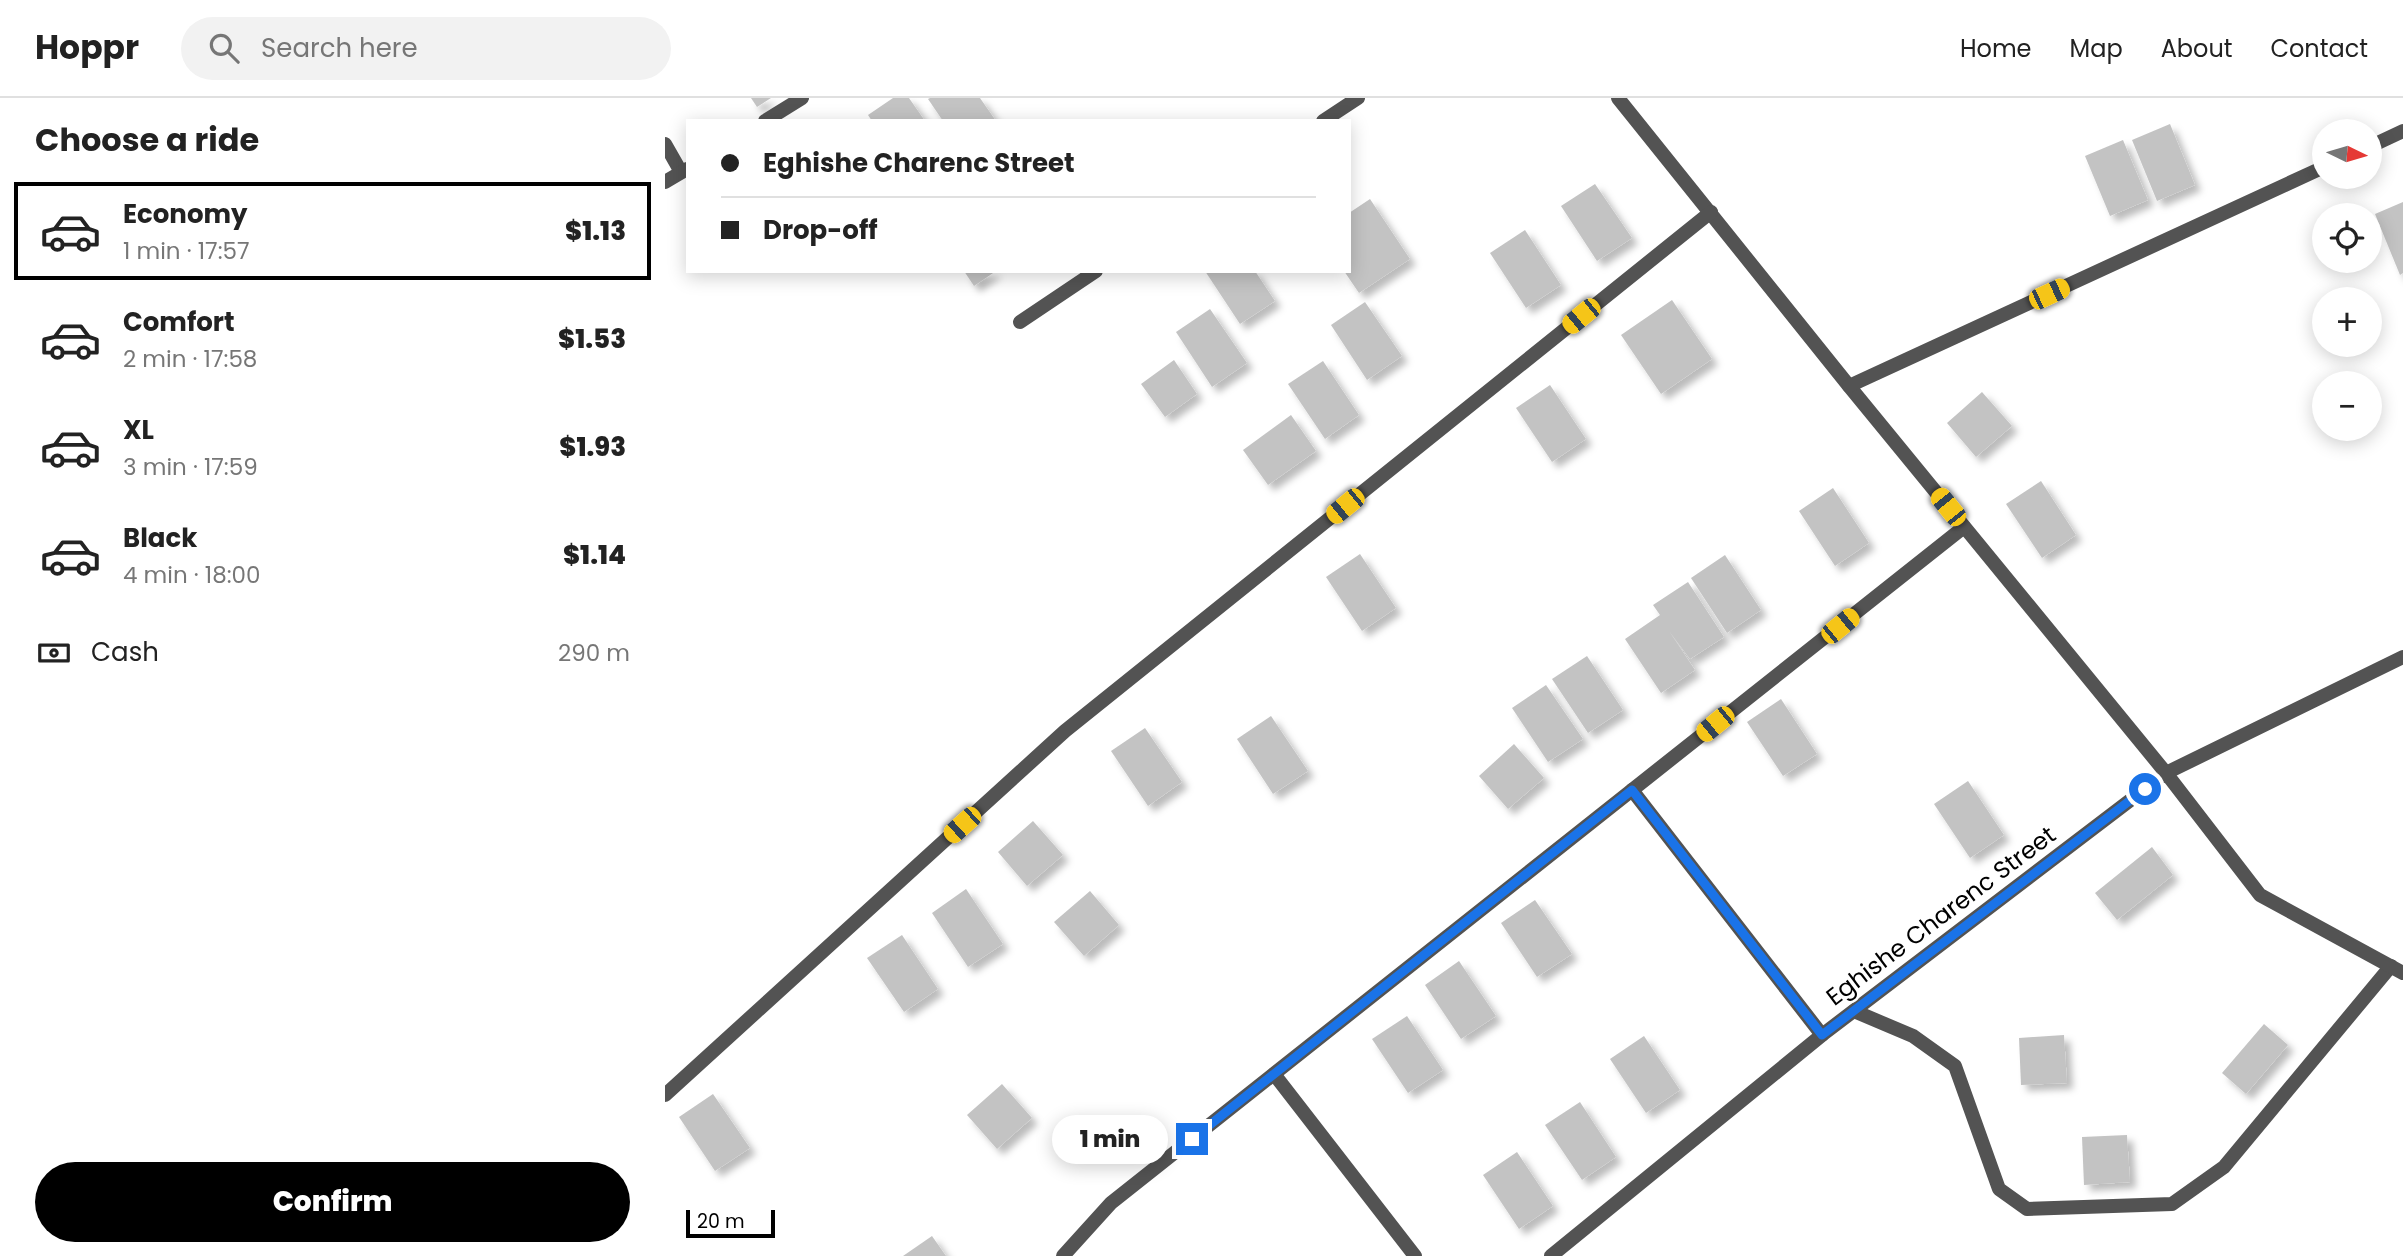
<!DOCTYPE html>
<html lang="en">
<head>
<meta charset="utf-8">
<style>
  :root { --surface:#fff; --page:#f2f2f2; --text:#222; --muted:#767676; --line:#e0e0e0; --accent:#000 }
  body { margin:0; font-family:Poppins,sans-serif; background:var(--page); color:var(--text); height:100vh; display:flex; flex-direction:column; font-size:26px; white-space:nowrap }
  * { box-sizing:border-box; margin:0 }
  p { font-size:23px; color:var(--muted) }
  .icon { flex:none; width:38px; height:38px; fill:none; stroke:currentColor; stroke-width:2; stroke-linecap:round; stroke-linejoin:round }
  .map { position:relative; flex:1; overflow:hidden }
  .details { display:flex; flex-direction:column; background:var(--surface); width:665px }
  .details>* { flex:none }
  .top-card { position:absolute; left:21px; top:21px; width:665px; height:154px; border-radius:0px; box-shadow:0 4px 18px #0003; display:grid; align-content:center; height:154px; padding:0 35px; background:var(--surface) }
  .needle { width:46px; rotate:95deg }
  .fabs { position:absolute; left:1647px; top:21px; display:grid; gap:14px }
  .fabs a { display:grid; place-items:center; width:70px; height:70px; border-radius:50%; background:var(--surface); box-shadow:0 4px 18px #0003; font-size:35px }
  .scale { position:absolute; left:21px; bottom:18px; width:89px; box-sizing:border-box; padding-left:7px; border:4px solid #000; border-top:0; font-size:19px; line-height:24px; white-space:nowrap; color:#000; -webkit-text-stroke:5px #fff; paint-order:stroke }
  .end { position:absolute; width:32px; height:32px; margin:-16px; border:9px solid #1a73e8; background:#fff; box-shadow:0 0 0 4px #fff }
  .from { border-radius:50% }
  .bubble { position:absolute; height:49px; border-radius:24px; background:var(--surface); box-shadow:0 4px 18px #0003; font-size:23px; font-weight:800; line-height:49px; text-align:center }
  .car { position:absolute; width:21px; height:42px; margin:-21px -10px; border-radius:9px; box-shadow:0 0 5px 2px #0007; background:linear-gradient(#f5c518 24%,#345 0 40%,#f5c518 0 76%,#345 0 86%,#f5c518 0) }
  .top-card b { display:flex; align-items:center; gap:24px; height:66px; font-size:26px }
  .top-card b+b { border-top:2px solid var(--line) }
  .top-card i { width:18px; height:18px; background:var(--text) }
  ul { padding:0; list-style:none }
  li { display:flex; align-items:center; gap:21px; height:98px; margin:0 14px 10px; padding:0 21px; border:4px solid transparent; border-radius:0px }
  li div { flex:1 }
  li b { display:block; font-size:26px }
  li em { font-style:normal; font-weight:800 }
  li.on { border-color:var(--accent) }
  li>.icon { width:63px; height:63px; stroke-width:1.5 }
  h2 { padding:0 35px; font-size:32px; line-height:84px }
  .pay { display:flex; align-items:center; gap:18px; height:77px; padding:0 35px; font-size:26px }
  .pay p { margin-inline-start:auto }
  .action { display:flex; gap:14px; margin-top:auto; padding:14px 35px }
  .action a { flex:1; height:80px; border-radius:42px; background:var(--accent); color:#fff; font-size:28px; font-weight:800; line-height:80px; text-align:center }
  header { display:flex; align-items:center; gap:42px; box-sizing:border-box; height:98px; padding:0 35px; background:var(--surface); border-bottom:2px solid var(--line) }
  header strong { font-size:33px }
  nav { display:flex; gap:38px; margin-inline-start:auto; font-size:24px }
  .search { width:490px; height:63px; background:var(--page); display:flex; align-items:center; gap:18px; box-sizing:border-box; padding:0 24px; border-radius:38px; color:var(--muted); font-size:26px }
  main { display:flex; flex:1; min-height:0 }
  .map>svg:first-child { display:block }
  .building { fill:#c3c3c3; filter:url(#shadow) }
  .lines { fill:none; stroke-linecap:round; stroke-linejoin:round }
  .lane { stroke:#535353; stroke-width:14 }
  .street { stroke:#535353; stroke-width:14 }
  .route { stroke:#1a73e8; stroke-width:9 }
  .labels { text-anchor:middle; stroke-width:5; stroke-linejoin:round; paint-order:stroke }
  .street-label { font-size:24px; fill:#000; stroke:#fff }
</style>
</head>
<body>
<header>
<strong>Hoppr</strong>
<div class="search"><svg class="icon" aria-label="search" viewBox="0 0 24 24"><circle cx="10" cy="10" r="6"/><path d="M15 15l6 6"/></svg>Search here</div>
<nav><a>Home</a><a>Map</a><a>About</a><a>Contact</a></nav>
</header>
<main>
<section class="details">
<h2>Choose a ride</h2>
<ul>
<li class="on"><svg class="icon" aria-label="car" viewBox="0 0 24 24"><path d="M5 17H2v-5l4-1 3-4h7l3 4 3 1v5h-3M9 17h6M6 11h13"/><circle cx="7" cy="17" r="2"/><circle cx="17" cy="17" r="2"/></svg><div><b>Economy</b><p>1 min · 17:57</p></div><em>$1.13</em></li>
<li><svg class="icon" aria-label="car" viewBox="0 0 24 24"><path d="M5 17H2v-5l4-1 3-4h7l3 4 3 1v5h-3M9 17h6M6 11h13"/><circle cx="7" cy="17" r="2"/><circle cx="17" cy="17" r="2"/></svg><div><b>Comfort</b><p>2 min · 17:58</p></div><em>$1.53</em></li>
<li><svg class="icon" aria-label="car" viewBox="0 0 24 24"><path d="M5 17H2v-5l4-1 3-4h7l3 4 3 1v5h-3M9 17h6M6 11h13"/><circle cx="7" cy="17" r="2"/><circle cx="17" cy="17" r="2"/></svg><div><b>XL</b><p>3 min · 17:59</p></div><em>$1.93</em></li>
<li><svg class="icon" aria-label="car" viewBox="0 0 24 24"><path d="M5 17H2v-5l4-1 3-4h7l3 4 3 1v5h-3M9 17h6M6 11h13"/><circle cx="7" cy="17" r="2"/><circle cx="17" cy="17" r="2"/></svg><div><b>Black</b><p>4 min · 18:00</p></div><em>$1.14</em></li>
</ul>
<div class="pay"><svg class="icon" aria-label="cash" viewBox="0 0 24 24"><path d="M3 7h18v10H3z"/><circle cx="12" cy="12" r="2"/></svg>Cash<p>290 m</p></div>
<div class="action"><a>Confirm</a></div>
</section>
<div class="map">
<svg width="1738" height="1158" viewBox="0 0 1738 1158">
  <defs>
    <filter id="shadow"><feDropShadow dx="6" dy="6" stdDeviation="3.5" flood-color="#0004"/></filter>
  </defs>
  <rect width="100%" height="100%" fill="#fff"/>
  <g class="building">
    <polygon points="86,0 106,0 92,9"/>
    <polygon points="228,0 244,0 260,23 207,23 203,17"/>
    <polygon points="265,0 315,0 331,23 278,23 263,1"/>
    <polygon points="1505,26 1530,87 1492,103 1467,42"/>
    <polygon points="1458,42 1483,102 1445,118 1420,58"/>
    <polygon points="930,86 967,140 932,163 896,108"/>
    <polygon points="705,101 745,161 694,195 679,173 684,173 684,115"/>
    <polygon points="1738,104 1738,175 1735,177 1710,116"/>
    <polygon points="860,132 896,187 861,210 825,155"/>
    <polygon points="299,173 331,173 309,188"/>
    <polygon points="540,173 590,173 610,203 575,226"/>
    <polygon points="1007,202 1047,261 996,296 956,237"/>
    <polygon points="700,204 737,258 702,282 666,227"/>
    <polygon points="545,211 582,265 547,289 511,234"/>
    <polygon points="509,262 532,296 500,319 476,286"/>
    <polygon points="658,263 694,317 660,341 623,286"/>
    <polygon points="885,287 921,341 887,364 851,310"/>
    <polygon points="1317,294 1347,328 1311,359 1282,325"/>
    <polygon points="626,317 651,353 603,387 578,352"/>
    <polygon points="1376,383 1411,437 1377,460 1341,406"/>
    <polygon points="1168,390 1204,445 1170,468 1134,413"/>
    <polygon points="695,456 731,510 697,533 661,479"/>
    <polygon points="1060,457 1096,512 1062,535 1026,480"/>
    <polygon points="1023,484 1059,539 1025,561 1004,533 1030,572 996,595 960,541 995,517 988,507"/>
    <polygon points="922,558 958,612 923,635 887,581"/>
    <polygon points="881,587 918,641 883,664 847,610"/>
    <polygon points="1116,601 1152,656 1118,678 1082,624"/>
    <polygon points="606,618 643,673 608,696 572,641"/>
    <polygon points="480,630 517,684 483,708 446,653"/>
    <polygon points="849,646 879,680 843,711 814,678"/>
    <polygon points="1303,683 1339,737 1305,760 1269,706"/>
    <polygon points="368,723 398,757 362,788 333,754"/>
    <polygon points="1487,749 1508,777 1452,822 1430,795"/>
    <polygon points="301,791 338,846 303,869 267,815"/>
    <polygon points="425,793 454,827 419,858 389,824"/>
    <polygon points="870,802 907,856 872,879 836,825"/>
    <polygon points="237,837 273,891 239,914 202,860"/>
    <polygon points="794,863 831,918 796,941 760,887"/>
    <polygon points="742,918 778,972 743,995 707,941"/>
    <polygon points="1599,926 1623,947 1581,996 1557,975"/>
    <polygon points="1399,937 1402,985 1356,987 1354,940"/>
    <polygon points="979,938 1015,992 981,1015 945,961"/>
    <polygon points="337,986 367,1020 332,1051 302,1017"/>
    <polygon points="48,996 85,1050 50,1073 14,1019"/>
    <polygon points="915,1004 951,1059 917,1082 880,1027"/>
    <polygon points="1462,1037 1465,1084 1419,1087 1417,1039"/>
    <polygon points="852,1054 888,1108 854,1131 818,1077"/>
    <polygon points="267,1138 281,1158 238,1158"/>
  </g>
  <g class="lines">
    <g class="lane">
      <polyline points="967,692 1157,937"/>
      <polyline points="1189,913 1248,938 1290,968 1334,1091 1362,1111 1507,1106 1559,1069 1726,868"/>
      <polyline points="609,976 750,1158"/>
    </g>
    <g class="street">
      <polyline points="953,0 1184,288 1501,675 1595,797 1738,875"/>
      <polyline points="100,23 137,0"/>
      <polyline points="658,23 693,0"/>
      <polyline points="0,46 16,74"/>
      <polyline points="1704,49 1738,33"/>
      <polyline points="0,84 22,71"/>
      <polyline points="355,224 431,173"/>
      <polyline points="1184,288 1659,69"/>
      <polyline points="0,997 400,633 1046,114"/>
      <polyline points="398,1158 446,1105 1299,429"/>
      <polyline points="886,1158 1157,937 1501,675 1738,559"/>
    </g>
  </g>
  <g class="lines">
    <polyline class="route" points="527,1041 967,692 1157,937 1480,691"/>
  </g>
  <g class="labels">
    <g class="street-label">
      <text transform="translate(1276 818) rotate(-37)" y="8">Eghishe Charenc Street</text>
    </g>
  </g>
</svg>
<div class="fabs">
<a><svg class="needle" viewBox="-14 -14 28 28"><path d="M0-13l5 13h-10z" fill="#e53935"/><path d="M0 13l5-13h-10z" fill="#767676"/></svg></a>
<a><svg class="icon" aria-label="locate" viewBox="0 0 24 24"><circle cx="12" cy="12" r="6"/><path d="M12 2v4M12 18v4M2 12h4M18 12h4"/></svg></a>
<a>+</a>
<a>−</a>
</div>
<div class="scale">20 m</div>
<i class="end from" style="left:1480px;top:691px"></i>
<i class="end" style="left:527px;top:1041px"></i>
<div class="bubble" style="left:387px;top:1017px;width:116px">1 min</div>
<i class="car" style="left:1384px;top:196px;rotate:65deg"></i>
<i class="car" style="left:916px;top:218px;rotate:231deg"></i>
<i class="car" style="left:680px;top:408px;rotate:231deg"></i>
<i class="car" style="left:1283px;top:409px;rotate:321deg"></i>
<i class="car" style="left:1175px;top:528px;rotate:51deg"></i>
<i class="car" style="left:1050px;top:626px;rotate:231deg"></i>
<i class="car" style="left:297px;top:727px;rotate:228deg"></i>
<div class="top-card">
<b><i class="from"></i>Eghishe Charenc Street</b>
<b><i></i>Drop-off</b>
</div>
</div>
</main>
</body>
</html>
